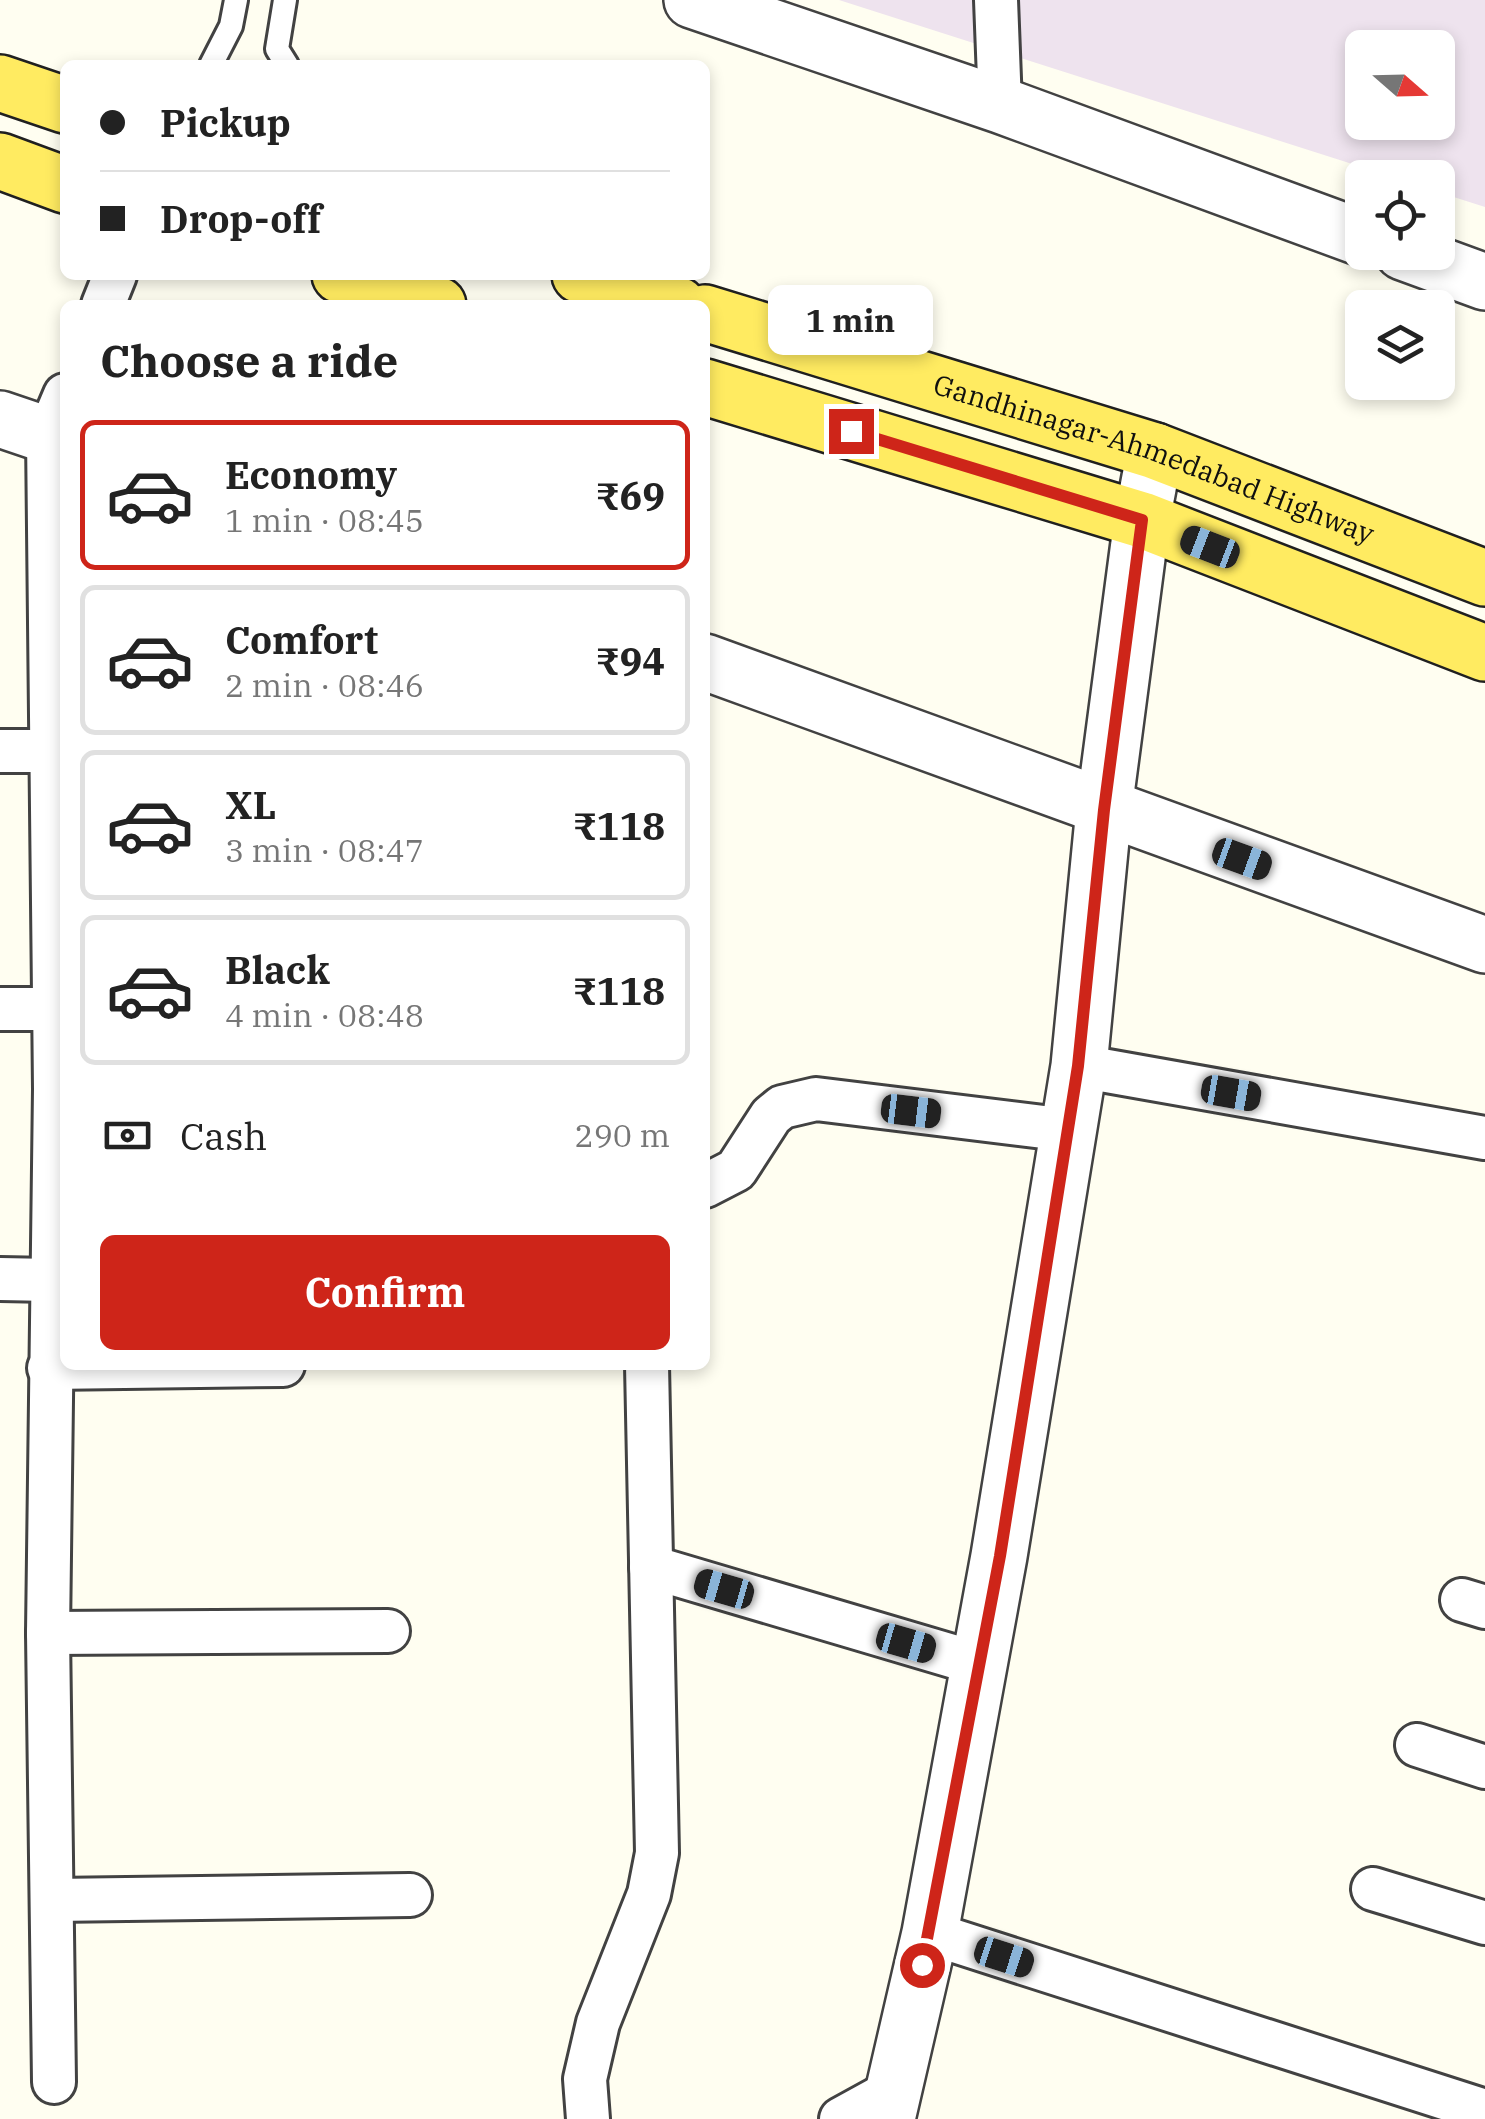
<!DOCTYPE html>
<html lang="en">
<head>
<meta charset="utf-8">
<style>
  :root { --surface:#fff; --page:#f2f2f2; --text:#222; --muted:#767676; --line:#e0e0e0; --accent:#ce2519 }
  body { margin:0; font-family:"IBM Plex Serif",serif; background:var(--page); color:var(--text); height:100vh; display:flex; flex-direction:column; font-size:38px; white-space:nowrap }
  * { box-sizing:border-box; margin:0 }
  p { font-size:32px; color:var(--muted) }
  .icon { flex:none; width:55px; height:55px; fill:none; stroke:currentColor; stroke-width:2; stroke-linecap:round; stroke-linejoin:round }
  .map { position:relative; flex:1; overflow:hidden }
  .drawer { position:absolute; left:60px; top:300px; width:650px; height:1070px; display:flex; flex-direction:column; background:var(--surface); border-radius:15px; box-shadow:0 5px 15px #0003 }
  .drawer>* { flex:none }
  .guide { position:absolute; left:60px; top:60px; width:650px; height:220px; border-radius:15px; box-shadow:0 5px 15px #0003; display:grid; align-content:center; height:220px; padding:0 40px; background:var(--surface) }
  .needle { width:65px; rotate:110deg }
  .buttons { position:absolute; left:1345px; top:30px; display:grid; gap:20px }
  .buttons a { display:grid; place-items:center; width:110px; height:110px; border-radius:15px; background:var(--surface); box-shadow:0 5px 15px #0003; font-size:50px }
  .end { position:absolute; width:45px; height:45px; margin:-22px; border:12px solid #ce2519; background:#fff; box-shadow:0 0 0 5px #fff }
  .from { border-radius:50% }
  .bubble { position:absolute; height:70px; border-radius:15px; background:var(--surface); box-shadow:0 5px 15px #0003; font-size:32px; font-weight:700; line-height:70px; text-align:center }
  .car { position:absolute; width:30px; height:60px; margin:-30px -15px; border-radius:12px; box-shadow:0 0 8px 2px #0007; background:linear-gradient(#222 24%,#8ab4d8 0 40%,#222 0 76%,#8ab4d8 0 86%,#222 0) }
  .guide b { display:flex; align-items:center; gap:35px; height:95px; font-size:38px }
  .guide b+b { border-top:2px solid var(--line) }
  .guide i { width:25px; height:25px; background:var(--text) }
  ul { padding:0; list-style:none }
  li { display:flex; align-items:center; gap:30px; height:150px; margin:0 20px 15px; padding:0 20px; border:5px solid var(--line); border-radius:15px }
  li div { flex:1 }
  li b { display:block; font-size:38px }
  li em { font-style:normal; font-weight:700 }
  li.on { border-color:var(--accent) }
  li>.icon { width:90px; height:90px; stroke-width:1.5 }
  h2 { padding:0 40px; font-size:45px; line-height:120px }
  .pay { display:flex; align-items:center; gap:25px; height:110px; padding:0 40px; font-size:38px }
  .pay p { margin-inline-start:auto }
  .cta { display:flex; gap:20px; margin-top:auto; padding:20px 40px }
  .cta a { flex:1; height:115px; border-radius:15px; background:var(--accent); color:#fff; font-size:40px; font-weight:700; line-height:115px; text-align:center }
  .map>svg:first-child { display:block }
  .industrial { fill:#eee3ee; fill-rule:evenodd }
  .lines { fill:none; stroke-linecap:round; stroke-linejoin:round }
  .service-casing { stroke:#424242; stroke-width:28 }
  .minor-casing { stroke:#424242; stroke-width:48 }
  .tertiary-casing { stroke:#424242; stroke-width:60 }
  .primary-casing { stroke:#202020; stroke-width:60 }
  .service { stroke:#fff; stroke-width:22 }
  .minor { stroke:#fff; stroke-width:42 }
  .tertiary { stroke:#fff; stroke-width:55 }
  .primary { stroke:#ffeb61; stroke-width:55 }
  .route { stroke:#ce2519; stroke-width:12 }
  .labels { text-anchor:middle; stroke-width:10; stroke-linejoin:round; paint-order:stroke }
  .street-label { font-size:28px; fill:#0f0f0f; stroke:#fff }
</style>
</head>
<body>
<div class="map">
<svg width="1485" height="2119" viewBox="0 0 1485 2119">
  <rect width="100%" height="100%" fill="#fffef1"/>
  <path class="industrial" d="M839,0h646v207l-47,-15v-14l-45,-1zM1362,48h76v74h-76z"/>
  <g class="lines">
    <defs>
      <g id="service">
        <polyline points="285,0 277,49 287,65"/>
        <polyline points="211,65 231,26 236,0"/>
      </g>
      <g id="minor">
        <polyline points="996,0 1000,105"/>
        <polyline points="103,305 115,275"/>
        <polyline points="0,751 52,751"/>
        <polyline points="0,1009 54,1009"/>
        <polyline points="1079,1066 1485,1138"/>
        <polyline points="705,1186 736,1170 771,1116 782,1107 816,1099 1068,1130"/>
        <polyline points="0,1279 51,1280"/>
        <polyline points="49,1368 283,1365"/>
        <polyline points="651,1567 979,1664"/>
        <polyline points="1462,1600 1485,1607"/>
        <polyline points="48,1633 388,1631"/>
        <polyline points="1417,1745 1485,1767"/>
        <polyline points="1373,1889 1485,1923"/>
        <polyline points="53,1900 410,1895"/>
        <polyline points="930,1933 1485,2111"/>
        <polyline points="54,2082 48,1633 55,1089 48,435 65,395"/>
        <polyline points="588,2119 585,2079 598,2023 649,1894 657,1853 647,1365"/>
        <polyline points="841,2119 892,2091"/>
      </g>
      <g id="tertiary">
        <polyline points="692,0 1000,105 1362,238"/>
        <polyline points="1403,252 1485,282"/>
        <polyline points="0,419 65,441"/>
        <polyline points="705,662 1485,945"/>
        <polyline points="887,2119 930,1933 999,1556 1079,1066 1104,809 1142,520 1155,451"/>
      </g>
      <g id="primary">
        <polyline points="0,83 65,105"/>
        <polyline points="0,161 65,185"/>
        <polyline points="340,275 438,305"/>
        <polyline points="580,275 678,305"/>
        <path id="s1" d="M705,313l450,138 330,127"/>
        <polyline points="705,387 1142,520 1485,653"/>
      </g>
    </defs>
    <use href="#service" class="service-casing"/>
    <use href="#minor" class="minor-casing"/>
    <use href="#tertiary" class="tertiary-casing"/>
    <use href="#primary" class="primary-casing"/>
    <use href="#service" class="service"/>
    <use href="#minor" class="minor"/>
    <use href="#tertiary" class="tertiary"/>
    <use href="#primary" class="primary"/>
  </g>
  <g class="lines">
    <polyline class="route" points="851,431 1142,520 1104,810 1078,1066 1000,1556 922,1965"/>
  </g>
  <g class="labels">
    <g class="street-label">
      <text dy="10" stroke="none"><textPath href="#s1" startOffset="472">Gandhinagar-Ahmedabad Highway</textPath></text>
    </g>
  </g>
</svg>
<div class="buttons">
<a><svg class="needle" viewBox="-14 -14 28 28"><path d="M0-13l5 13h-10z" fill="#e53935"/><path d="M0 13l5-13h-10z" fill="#767676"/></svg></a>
<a><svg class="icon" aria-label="locate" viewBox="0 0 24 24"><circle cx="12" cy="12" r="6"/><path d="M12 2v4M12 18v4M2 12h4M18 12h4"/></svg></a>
<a><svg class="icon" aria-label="layers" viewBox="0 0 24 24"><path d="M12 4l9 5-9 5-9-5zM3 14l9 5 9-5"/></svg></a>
</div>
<i class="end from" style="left:922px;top:1965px"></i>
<i class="end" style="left:851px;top:431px"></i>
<div class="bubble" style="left:768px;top:285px;width:165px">1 min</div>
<i class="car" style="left:1210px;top:547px;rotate:291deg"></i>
<i class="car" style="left:1242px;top:859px;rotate:110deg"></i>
<i class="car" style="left:1231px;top:1093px;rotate:100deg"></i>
<i class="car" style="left:911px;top:1111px;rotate:97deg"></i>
<i class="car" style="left:724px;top:1589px;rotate:286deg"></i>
<i class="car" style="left:906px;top:1643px;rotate:106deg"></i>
<i class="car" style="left:1004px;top:1957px;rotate:108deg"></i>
<div class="guide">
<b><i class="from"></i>Pickup</b>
<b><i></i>Drop-off</b>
</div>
<section class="drawer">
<h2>Choose a ride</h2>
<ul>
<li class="on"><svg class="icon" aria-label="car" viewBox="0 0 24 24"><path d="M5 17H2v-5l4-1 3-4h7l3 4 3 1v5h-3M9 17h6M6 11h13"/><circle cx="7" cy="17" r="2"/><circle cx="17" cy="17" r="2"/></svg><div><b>Economy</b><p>1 min · 08:45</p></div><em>₹69</em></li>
<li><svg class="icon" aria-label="car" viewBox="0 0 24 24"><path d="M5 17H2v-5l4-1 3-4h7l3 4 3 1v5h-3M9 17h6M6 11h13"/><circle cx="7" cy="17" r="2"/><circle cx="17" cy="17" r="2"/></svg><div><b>Comfort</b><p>2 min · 08:46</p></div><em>₹94</em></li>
<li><svg class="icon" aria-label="car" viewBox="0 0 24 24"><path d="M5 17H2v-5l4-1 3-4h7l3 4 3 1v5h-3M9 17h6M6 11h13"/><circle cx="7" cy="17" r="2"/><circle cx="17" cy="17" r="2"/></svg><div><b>XL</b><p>3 min · 08:47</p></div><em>₹118</em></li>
<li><svg class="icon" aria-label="car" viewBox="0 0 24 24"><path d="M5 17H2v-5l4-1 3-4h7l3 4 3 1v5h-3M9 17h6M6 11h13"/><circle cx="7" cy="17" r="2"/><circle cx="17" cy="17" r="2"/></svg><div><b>Black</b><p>4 min · 08:48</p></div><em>₹118</em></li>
</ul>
<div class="pay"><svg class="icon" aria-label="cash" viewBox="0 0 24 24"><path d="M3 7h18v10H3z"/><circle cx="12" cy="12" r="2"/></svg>Cash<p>290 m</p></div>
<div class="cta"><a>Confirm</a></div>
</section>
</div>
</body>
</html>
